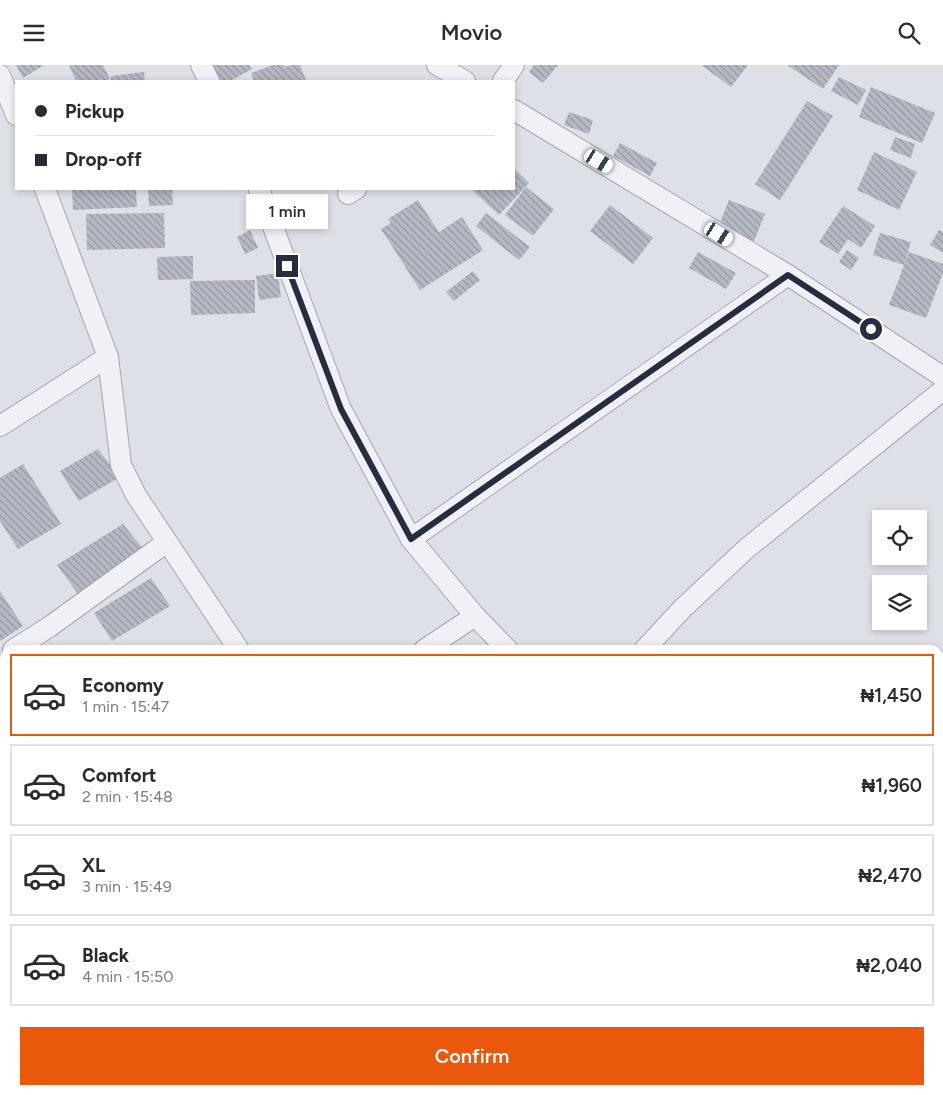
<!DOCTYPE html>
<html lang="en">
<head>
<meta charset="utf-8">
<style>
  :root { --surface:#fff; --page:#f7f7f7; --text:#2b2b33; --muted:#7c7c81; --line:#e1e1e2; --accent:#ea580c }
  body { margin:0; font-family:Figtree,sans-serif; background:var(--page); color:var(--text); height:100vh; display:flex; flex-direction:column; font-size:19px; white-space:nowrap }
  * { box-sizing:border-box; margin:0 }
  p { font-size:16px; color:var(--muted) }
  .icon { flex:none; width:28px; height:28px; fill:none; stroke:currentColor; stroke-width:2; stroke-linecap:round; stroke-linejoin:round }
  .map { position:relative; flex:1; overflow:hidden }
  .sheet { position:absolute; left:0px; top:580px; width:944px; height:450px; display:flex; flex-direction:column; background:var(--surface); border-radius:15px 15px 0 0; box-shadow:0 2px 8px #0003 }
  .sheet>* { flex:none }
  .guide { position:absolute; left:15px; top:15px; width:500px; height:110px; border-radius:0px; box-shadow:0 2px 8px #0003; display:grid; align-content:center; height:110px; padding:0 20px; background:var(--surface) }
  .tools { position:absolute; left:872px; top:445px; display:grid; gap:10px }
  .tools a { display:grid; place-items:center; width:55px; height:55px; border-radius:0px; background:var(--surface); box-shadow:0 2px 8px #0003; font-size:25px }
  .end { position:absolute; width:22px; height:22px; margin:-11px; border:6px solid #272c3e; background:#fff; box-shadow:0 0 0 2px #fff }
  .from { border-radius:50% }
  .bubble { position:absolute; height:35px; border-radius:0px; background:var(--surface); box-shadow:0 2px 8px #0003; font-size:16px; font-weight:600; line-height:35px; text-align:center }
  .car { position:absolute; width:15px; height:30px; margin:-15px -8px; border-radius:6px; box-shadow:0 0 4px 1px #0007; background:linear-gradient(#fff 24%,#345 0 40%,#fff 0 76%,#345 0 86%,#fff 0) }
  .guide b { display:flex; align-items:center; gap:18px; height:48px; font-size:19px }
  .guide b+b { border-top:1px solid var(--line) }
  .guide i { width:12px; height:12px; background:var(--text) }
  ul { padding:9px 0 0; list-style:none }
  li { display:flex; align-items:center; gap:15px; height:82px; margin:0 10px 8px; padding:0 10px; border:2px solid var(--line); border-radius:0px }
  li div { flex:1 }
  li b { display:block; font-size:19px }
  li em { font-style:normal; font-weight:600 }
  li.selected { border-color:var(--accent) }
  li>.icon { width:45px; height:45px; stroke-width:1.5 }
  .button { display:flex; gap:10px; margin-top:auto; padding:10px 20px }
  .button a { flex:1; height:58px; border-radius:0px; background:var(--accent); color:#fff; font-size:20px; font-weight:600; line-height:58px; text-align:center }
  header { display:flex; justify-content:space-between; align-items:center; height:65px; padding:0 20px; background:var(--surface); font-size:22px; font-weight:600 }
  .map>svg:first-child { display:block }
  .building { fill:url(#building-back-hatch) }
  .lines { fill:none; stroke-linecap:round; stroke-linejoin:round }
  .service-casing { stroke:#a3a6b1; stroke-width:12 }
  .minor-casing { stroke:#a3a6b1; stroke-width:22 }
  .service { stroke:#f0f1f6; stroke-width:10 }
  .minor { stroke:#f0f1f6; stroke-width:20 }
  .route { stroke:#272c3e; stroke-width:6 }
</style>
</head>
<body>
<header><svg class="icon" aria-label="menu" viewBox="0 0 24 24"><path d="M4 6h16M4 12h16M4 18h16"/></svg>Movio<svg class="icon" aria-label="search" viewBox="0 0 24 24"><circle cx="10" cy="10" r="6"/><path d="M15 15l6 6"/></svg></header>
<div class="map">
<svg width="943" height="1030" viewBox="0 0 943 1030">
  <defs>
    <pattern id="building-back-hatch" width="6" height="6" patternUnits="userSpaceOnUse" patternTransform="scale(1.25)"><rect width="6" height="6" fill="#b5b9c4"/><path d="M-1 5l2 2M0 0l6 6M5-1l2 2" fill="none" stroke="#9397a1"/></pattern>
  </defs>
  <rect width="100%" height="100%" fill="#dde0e7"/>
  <g class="building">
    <polygon points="16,0 44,0 23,13"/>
    <polygon points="69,0 103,0 110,14 105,16 76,16"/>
    <polygon points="210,0 249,0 252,4 230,16 219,16"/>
    <polygon points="273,0 284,0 285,2 292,0 300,0 306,15 254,16 251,8"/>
    <polygon points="534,0 558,0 543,18 529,7"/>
    <polygon points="701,0 748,0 731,22"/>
    <polygon points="787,0 839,0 823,24"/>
    <polygon points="144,7 145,16 111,16 111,11"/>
    <polygon points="839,12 866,25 858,40 831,26"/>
    <polygon points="871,22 935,48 922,78 859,52"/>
    <polygon points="807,36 833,51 780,135 755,119"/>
    <polygon points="569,47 593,55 589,69 564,60"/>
    <polygon points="895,72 915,79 911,93 890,85"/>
    <polygon points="620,78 657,98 650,111 613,91"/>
    <polygon points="874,87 917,107 899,145 857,125"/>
    <polygon points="514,103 529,118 499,150 473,126 475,124 514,124"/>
    <polygon points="526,122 554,144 533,171 505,150"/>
    <polygon points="72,124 136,124 137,142 73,145"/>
    <polygon points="148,124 172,124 173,140 149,141"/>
    <polygon points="418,135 439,167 462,152 483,185 420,225 381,164 391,158 388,154"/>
    <polygon points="729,135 765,149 754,176 718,163"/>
    <polygon points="610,140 653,173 633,199 590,166"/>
    <polygon points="843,141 875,161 861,183 848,174 838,189 819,177"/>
    <polygon points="164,148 165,183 87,185 86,149"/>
    <polygon points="486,148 530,182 519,195 476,161"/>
    <polygon points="250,165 258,183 245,189 237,172"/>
    <polygon points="939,165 943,167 943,188 930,180"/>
    <polygon points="880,168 911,177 904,200 873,190"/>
    <polygon points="847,185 859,193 851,205 839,197"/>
    <polygon points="698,187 736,208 726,224 689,203"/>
    <polygon points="909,187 943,199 943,208 926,253 889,240"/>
    <polygon points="193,191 193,214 158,215 157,192"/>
    <polygon points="473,206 480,215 454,236 446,227"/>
    <polygon points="278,208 281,232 259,235 256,211"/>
    <polygon points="255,215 255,248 191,250 190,216"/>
    <polygon points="98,384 120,412 79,436 60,406"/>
    <polygon points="23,399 61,459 18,484 0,456 0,413"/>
    <polygon points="123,459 144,485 78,529 57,500"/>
    <polygon points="151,513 170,541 112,576 94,548"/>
    <polygon points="0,526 23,561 0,576"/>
    <polygon points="0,675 5,678 5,721 0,717"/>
    <polygon points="5,842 5,885 0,882 0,848"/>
    <polygon points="0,889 5,891 5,907 0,905"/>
    <polygon points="5,940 5,997 0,992 0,948"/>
    <polygon points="81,1025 99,1025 106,1030 78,1030"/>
    <polygon points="113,1025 145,1025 148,1028 147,1030 120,1030"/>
    <polygon points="363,1025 375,1025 367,1030"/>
    <polygon points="491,1025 536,1025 539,1030 482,1030"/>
    <polygon points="885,1025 922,1025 919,1030 889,1030"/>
  </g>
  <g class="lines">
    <defs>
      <polyline id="service" points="0,744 5,739"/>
      <g id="minor">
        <polyline points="201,0 209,16"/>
        <polyline points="437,0 465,16"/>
        <polyline points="0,10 16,50"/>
        <polyline points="503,16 514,0"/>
        <polyline points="514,45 788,210 943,312"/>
        <polyline points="45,124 108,292 121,400 136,430 239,585"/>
        <polyline points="259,124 341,344 411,474 475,551 508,585"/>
        <polyline points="348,129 356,124"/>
        <polyline points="0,361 108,292"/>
        <polyline points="411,474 788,210"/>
        <polyline points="13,585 49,562 167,477"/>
        <polyline points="424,585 475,551"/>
        <polyline points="644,585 682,544 746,484 943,325"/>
        <polyline points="939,712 943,704"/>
        <polyline points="939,778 943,780"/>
        <polyline points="939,1019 943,1022"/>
        <polyline points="211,1025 228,1030"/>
        <polyline points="320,1025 321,1030"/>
        <polyline points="550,1025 552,1030"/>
        <polyline points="775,1025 777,1030"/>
        <polyline points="171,1030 175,1025"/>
        <polyline points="749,1030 756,1025"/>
      </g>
    </defs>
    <use href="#service" class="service-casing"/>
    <use href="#minor" class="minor-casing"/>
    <use href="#service" class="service"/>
    <use href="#minor" class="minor"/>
  </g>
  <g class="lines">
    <polyline class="route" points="287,201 341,344 411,474 788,210 871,264"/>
  </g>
</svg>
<div class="tools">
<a><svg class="icon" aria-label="locate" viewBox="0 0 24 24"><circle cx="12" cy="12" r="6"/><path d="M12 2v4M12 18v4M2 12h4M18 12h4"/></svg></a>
<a><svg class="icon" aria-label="layers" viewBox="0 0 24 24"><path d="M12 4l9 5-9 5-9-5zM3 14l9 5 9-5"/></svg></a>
</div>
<i class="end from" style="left:871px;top:264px"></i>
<i class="end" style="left:287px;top:201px"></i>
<div class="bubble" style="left:246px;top:129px;width:82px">1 min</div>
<i class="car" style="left:599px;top:96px;rotate:121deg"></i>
<i class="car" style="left:719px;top:169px;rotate:121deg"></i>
<div class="guide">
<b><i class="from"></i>Pickup</b>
<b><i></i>Drop-off</b>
</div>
<section class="sheet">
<ul>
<li class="selected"><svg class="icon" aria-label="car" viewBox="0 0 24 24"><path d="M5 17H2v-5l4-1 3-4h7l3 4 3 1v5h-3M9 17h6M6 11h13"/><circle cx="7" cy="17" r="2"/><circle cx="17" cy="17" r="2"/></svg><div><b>Economy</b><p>1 min · 15:47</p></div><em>₦1,450</em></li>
<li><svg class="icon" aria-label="car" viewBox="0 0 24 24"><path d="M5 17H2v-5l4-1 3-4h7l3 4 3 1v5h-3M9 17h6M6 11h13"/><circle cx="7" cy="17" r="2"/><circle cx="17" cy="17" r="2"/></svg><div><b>Comfort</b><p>2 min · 15:48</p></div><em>₦1,960</em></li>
<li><svg class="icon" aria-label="car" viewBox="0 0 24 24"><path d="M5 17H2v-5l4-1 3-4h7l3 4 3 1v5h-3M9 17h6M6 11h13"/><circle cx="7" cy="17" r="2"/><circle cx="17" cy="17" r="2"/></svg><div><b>XL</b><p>3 min · 15:49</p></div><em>₦2,470</em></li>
<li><svg class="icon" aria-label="car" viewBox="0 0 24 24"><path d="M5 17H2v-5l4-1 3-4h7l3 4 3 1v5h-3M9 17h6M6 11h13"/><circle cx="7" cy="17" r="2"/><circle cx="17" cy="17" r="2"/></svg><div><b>Black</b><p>4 min · 15:50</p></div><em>₦2,040</em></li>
</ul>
<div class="button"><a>Confirm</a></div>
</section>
</div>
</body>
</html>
